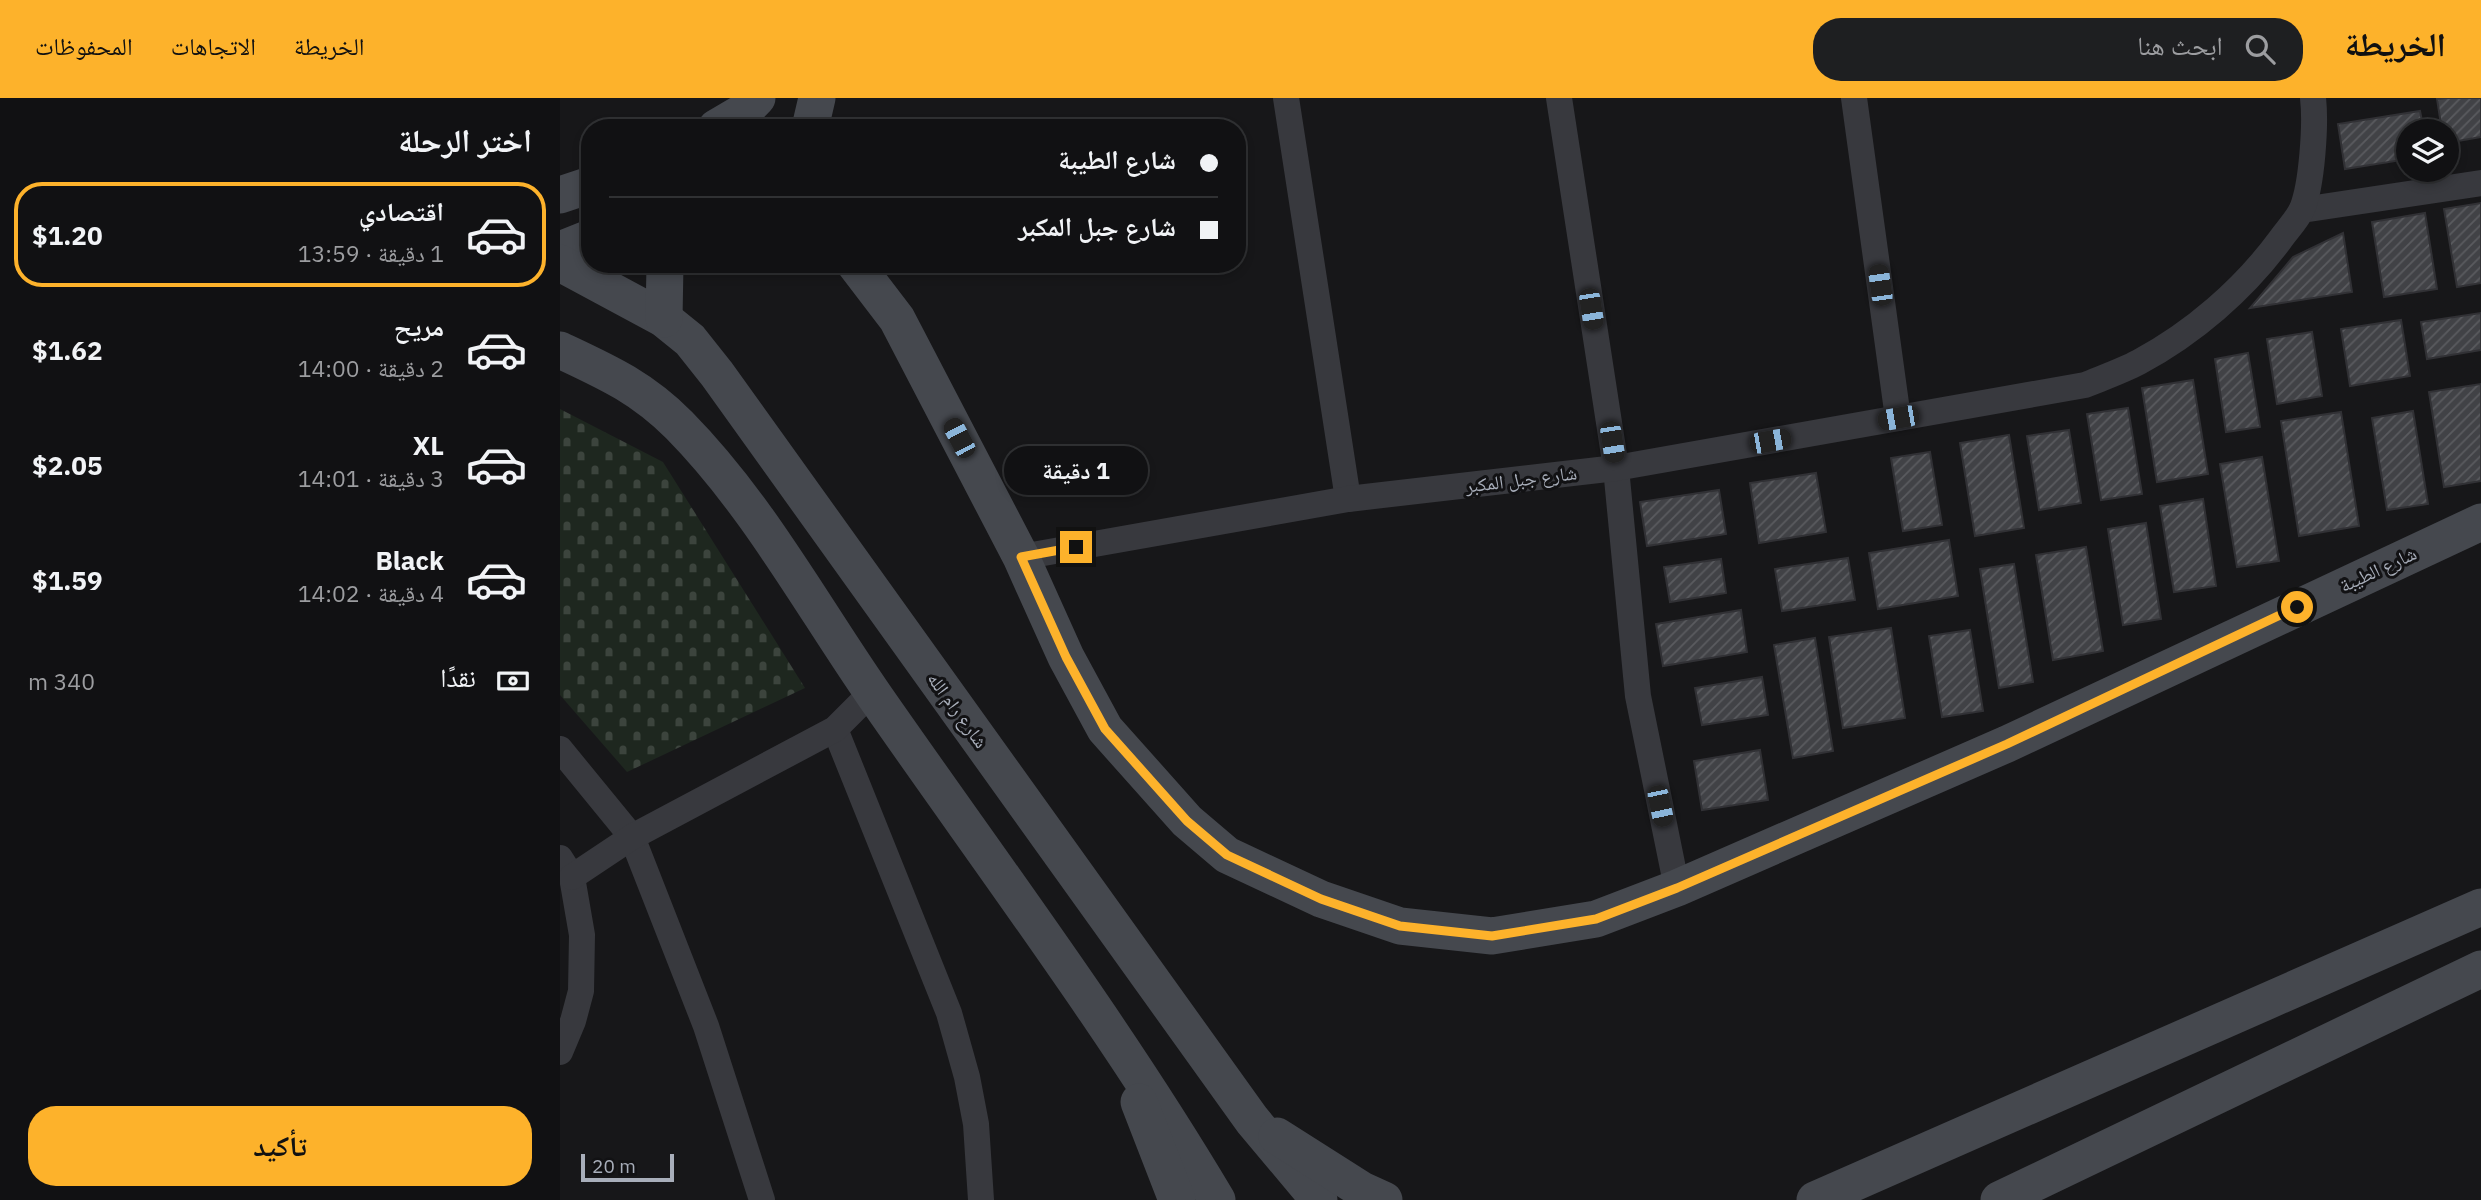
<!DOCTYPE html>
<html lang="ar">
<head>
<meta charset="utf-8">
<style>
  :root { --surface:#111113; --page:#1e1f21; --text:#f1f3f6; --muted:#9c9da0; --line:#303133; --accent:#fdb22b }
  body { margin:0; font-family:"IBM Plex Sans","Noto Naskh Arabic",sans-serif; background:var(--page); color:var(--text); direction:rtl; height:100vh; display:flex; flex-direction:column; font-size:26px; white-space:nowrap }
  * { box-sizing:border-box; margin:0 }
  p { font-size:23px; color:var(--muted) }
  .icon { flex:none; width:38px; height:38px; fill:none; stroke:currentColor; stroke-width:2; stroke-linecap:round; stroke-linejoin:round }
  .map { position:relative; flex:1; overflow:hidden; direction:ltr }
  .details { display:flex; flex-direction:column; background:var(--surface); width:560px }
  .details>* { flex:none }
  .top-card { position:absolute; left:21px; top:21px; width:665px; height:154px; border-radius:28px; box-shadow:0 4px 10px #0003,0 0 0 2px var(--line); direction:rtl; display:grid; align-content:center; height:154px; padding:0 28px; background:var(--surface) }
  .controls { position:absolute; left:1836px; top:21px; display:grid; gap:14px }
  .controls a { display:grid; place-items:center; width:63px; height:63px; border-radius:50%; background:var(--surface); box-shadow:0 4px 10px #0003,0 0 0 2px var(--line); font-size:35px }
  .scale { position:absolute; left:21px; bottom:18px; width:93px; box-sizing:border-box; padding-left:7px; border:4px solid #a8aeba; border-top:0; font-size:19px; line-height:24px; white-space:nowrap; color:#a8aeba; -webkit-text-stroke:5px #121214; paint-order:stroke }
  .end { position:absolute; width:32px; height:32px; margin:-16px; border:9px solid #fdb22b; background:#111; box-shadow:0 0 0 4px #111 }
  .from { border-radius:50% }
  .bubble { position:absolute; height:49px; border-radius:24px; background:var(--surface); box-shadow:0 4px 10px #0003,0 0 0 2px var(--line); font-size:23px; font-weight:700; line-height:49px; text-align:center; direction:rtl }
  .car { position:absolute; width:21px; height:42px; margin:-21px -10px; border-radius:9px; box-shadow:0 0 5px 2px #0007; background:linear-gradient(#222 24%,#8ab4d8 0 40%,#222 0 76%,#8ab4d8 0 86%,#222 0) }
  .top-card b { display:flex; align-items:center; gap:24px; height:66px; font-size:26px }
  .top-card b+b { border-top:2px solid var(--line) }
  .top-card i { width:18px; height:18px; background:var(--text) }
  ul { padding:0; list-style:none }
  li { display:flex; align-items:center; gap:21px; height:105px; margin:0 14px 10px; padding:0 14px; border:4px solid transparent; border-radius:28px }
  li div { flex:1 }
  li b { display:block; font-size:26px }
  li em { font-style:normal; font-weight:700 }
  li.current { border-color:var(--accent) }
  li>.icon { width:63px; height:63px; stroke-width:1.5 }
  h2 { padding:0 28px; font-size:32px; line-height:84px }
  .pay { display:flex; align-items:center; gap:18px; height:77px; padding:0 28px; font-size:26px }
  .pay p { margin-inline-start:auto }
  .cta { display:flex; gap:14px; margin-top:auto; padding:14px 28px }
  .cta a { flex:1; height:80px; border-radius:28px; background:var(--accent); color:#111; font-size:28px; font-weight:700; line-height:80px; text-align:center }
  header { display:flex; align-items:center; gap:42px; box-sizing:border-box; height:98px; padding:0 35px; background:var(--accent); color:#111 }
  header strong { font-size:33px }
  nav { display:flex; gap:38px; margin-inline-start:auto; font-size:24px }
  .search { width:490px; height:63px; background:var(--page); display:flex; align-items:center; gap:18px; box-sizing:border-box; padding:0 24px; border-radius:28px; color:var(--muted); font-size:26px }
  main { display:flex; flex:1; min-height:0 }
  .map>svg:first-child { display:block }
  .cemetery { fill:url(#cemetery-stones) }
  .building { fill:url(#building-hatch); stroke:#313135; stroke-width:2 }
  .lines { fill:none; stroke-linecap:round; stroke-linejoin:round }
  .street { stroke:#38393e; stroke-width:26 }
  .secondary { stroke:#45484e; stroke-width:37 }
  .route { stroke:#fdb22b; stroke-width:9 }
  .labels { text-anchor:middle; stroke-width:6; stroke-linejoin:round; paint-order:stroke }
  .street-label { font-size:19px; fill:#a8aeba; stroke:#121214 }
</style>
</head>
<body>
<header>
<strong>الخريطة</strong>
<div class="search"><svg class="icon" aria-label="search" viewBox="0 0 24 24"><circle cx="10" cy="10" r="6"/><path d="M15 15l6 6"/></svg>ابحث هنا</div>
<nav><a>الخريطة</a><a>الاتجاهات</a><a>المحفوظات</a></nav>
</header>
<main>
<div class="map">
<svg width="1921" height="1102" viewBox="0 0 1921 1102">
  <defs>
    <pattern id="cemetery-stones" width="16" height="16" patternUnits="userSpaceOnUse" patternTransform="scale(1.75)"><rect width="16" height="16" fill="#1e271f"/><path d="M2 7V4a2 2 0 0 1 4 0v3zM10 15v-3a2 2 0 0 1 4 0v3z" fill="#3c443d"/></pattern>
    <pattern id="building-hatch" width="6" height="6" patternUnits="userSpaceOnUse" patternTransform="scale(1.75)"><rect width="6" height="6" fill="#414246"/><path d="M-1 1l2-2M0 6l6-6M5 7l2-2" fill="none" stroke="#5a5b5f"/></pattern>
  </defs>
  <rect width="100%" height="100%" fill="#171719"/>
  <polygon class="cemetery" points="0,311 103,364 245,590 67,674 0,597"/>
  <g class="building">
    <polygon points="1886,0 1921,0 1921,39 1886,45 1886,33 1882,33 1877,1"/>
    <polygon points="1860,13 1864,33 1848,33 1848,61 1785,71 1778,26"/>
    <polygon points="1921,105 1921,185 1897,189 1884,111"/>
    <polygon points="1865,115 1877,191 1824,199 1812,124"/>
    <polygon points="1783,135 1792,194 1690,210 1733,159"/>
    <polygon points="1921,215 1921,252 1867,261 1861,224"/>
    <polygon points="1841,222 1850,278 1790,288 1781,231"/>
    <polygon points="1752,234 1762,298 1717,306 1707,241"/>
    <polygon points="1688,255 1700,329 1666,334 1655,261"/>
    <polygon points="1633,282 1648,376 1597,384 1582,290"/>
    <polygon points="1921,286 1921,383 1884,389 1869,294"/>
    <polygon points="1568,310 1582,396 1541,402 1527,316"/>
    <polygon points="1853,313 1868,406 1827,412 1812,320"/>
    <polygon points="1781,314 1799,428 1739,438 1721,323"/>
    <polygon points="1509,332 1521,405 1479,412 1467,338"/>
    <polygon points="1449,337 1464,430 1415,438 1400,345"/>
    <polygon points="1370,354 1382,427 1343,433 1331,360"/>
    <polygon points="1702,359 1719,463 1677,469 1660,366"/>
    <polygon points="1256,375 1266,434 1199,445 1190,385"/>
    <polygon points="1159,392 1166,436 1087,448 1080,404"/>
    <polygon points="1643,401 1656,488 1614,494 1600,408"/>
    <polygon points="1586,425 1601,521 1563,527 1548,431"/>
    <polygon points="1389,442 1398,498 1318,511 1309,455"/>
    <polygon points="1526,449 1543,553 1493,562 1476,457"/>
    <polygon points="1288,460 1295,502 1222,513 1215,471"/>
    <polygon points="1161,461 1166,495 1110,504 1104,469"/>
    <polygon points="1454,466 1473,584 1439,590 1420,471"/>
    <polygon points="1181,512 1187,554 1103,568 1096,526"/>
    <polygon points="1331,530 1345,620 1283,630 1269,539"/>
    <polygon points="1410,532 1423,613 1382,619 1369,538"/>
    <polygon points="1255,540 1273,653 1233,660 1214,547"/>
    <polygon points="1202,579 1208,617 1142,627 1135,590"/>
    <polygon points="1200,652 1208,702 1142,712 1134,663"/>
  </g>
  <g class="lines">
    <g class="street">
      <polyline points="726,0 788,401"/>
      <polyline points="999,0 1056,370 1078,598 1117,790"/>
      <polyline points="1294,0 1338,320"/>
      <polyline points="1742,112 1921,85"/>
      <path d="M461,459l327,-58 268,-31 469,-83c17,-7 37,-14 54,-23 54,-29 104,-72 141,-122 6,-9 17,-20 22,-31 10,-24 14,-85 11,-111"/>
      <polyline points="275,631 389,915 407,979 416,1026 421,1102"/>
      <polyline points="0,651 72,739 146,928 202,1102"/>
      <polyline points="0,760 12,779 22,837 21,893 13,923 0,954"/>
      <polyline points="12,779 72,739 275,631 312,594"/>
    </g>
    <g class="secondary">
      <polyline points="156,30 183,14 197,0"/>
      <polyline points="250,30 257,0"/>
      <polyline points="0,97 30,87"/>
      <polyline points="0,152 30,140"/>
      <polyline points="0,165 104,221 130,242 157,276 692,1022 759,1102"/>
      <polyline points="295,166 337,221 461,459 506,559 545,631 627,723 667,757 761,801 840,828 932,838 1036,821 1117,790 1447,646 1921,424"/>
      <polyline points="104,221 105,166"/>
      <path d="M0,252c47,22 81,37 119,75 78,79 132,179 195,270 116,167 239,330 343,505"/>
      <polyline points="579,1004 617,1102"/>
      <polyline points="717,1038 802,1092 824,1102"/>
      <polyline points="1255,1102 1921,809"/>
      <polyline points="1439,1102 1921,871"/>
    </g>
  </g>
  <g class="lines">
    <polyline class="route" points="516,449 461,459 506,559 545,631 627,723 667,757 761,801 840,828 932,838 1036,821 1117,790 1447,646 1737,509"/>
  </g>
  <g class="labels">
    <g class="street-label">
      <text transform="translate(961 381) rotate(-7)" y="7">شارع جبل المكبر</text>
      <text transform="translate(1818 471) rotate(-25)" y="7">شارع الطيبة</text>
      <text transform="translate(398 612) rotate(54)" y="7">شارع رام الله</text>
    </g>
  </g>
</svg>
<div class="controls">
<a><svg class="icon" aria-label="layers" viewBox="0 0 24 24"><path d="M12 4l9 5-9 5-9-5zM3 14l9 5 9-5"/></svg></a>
</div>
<div class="scale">20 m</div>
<i class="end from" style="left:1737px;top:509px"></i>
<i class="end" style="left:516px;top:449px"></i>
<div class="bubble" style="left:444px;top:348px;width:144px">1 دقيقة</div>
<i class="car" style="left:1320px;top:187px;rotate:352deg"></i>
<i class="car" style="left:1031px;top:211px;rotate:171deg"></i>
<i class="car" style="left:1338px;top:320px;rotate:260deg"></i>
<i class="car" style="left:399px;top:340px;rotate:332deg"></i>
<i class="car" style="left:1210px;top:343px;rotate:80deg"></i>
<i class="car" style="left:1052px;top:344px;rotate:171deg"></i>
<i class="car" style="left:1100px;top:708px;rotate:168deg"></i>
<div class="top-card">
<b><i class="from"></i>شارع الطيبة</b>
<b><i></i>شارع جبل المكبر</b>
</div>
</div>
<section class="details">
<h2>اختر الرحلة</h2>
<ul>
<li class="current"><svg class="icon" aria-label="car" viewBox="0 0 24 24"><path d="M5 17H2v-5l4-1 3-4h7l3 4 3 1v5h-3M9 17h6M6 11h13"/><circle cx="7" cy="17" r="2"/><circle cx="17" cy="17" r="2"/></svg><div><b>اقتصادي</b><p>1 دقيقة · 13:59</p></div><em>$1.20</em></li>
<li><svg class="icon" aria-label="car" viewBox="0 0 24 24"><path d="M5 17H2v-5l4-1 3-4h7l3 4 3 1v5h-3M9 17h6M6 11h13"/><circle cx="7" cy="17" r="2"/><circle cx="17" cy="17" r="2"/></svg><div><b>مريح</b><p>2 دقيقة · 14:00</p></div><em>$1.62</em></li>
<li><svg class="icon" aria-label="car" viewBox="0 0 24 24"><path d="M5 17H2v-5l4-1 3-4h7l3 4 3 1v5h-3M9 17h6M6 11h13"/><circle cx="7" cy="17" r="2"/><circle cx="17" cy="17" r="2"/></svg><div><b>XL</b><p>3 دقيقة · 14:01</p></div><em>$2.05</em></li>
<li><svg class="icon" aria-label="car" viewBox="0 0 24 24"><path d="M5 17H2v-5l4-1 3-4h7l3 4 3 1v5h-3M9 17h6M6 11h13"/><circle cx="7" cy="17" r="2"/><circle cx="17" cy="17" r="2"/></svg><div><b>Black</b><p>4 دقيقة · 14:02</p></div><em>$1.59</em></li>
</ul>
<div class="pay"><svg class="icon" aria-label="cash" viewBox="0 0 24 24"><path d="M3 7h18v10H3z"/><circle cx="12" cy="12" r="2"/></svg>نقدًا<p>340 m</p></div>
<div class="cta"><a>تأكيد</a></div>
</section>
</main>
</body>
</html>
